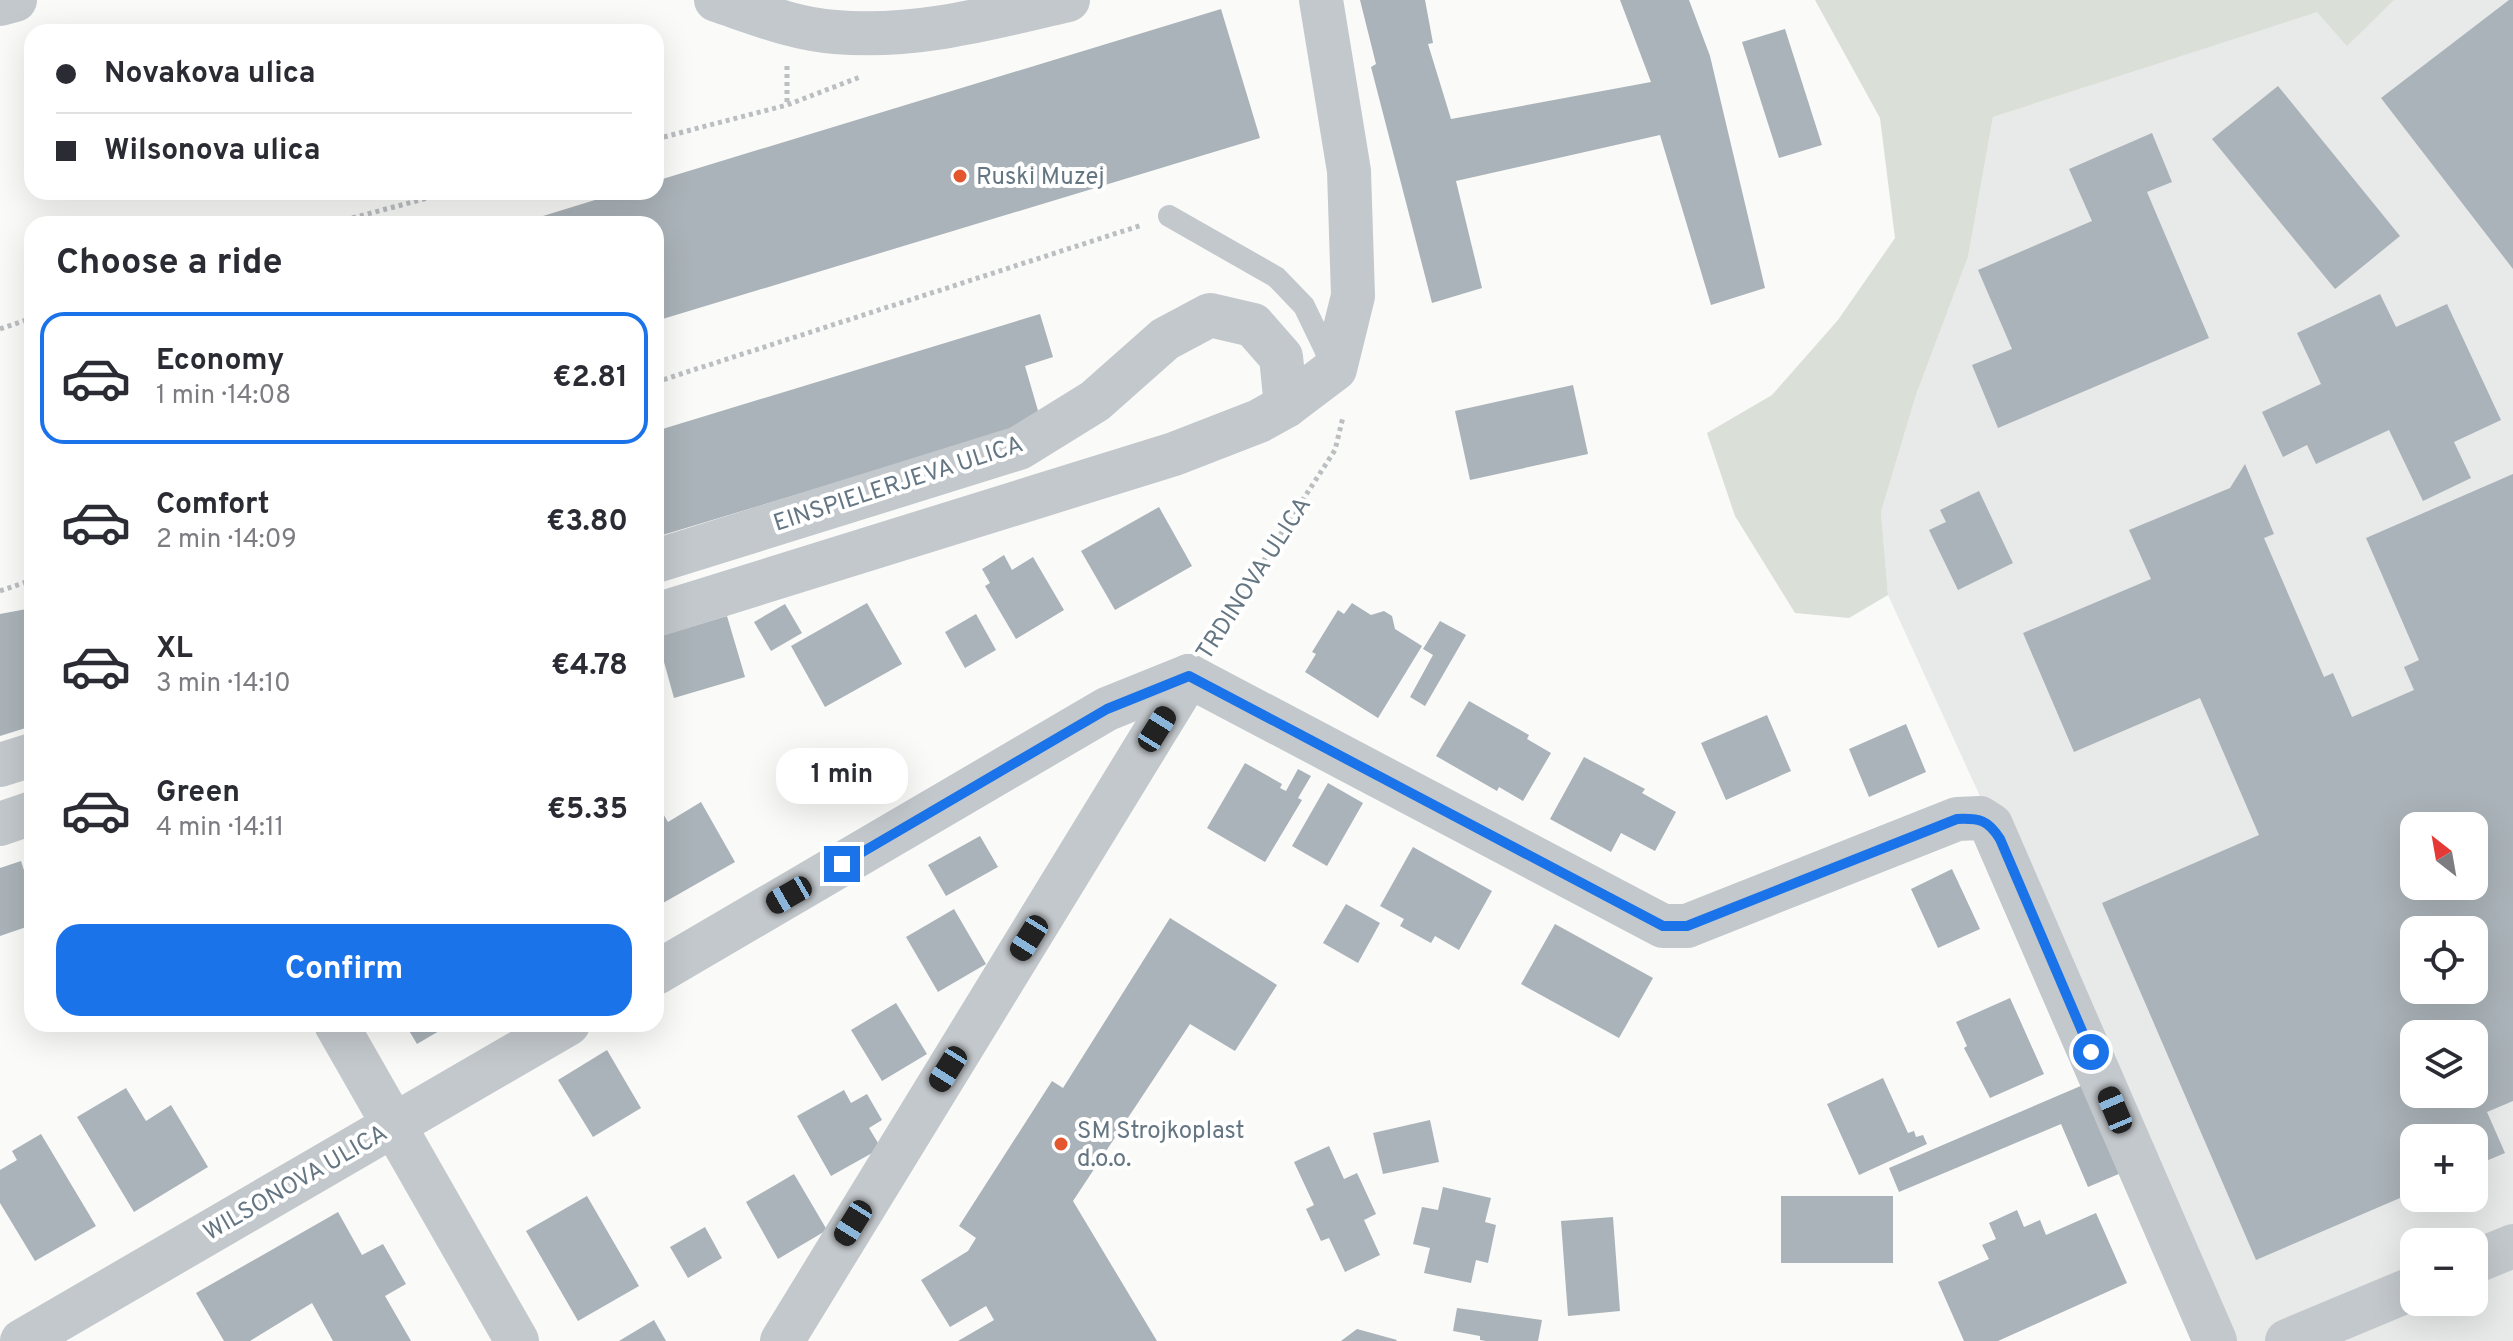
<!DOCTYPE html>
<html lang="en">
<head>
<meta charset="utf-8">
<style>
  :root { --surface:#fff; --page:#f7f7f7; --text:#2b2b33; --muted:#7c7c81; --line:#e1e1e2; --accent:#1a73e8 }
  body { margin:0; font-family:Overpass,sans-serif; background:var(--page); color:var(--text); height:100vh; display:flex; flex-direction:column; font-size:30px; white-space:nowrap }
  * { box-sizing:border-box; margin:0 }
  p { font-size:26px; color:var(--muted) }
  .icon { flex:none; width:44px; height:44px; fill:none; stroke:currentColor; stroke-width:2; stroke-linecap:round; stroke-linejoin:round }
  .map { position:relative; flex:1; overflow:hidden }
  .sheet { position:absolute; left:24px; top:216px; width:640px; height:816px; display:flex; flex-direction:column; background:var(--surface); border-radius:24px; box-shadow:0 8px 32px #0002 }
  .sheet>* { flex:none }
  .top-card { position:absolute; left:24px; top:24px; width:640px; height:176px; border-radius:24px; box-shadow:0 8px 32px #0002; display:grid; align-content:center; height:176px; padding:0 32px; background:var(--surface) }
  .needle { width:52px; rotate:329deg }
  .tools { position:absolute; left:2400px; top:812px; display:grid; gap:16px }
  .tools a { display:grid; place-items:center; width:88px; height:88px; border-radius:16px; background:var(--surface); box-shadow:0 8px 32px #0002; font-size:40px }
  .end { position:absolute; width:36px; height:36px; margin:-18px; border:10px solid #1a73e8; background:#fff; box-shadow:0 0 0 4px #fff }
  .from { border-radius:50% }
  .bubble { position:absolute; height:56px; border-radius:24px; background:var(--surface); box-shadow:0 8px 32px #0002; font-size:26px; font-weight:700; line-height:56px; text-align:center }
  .car { position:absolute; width:24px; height:48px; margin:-24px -12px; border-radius:10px; box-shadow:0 0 6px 2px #0007; background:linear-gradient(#222 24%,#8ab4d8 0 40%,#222 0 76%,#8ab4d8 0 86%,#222 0) }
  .top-card b { display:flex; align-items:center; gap:28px; height:76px; font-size:30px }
  .top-card b+b { border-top:2px solid var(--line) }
  .top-card i { width:20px; height:20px; background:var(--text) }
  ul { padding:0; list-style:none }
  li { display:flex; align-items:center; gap:24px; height:132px; margin:0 16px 12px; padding:0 16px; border:4px solid transparent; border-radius:24px }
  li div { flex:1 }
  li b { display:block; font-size:30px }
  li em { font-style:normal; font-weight:700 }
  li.active { border-color:var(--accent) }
  li>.icon { width:72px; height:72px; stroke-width:1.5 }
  h2 { padding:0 32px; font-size:36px; line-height:96px }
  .cta { display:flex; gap:16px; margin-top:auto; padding:16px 32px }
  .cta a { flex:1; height:92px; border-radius:24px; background:var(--accent); color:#fff; font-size:32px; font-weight:700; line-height:92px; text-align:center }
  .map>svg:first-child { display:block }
  .built { fill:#e8e9e9; fill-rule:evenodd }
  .green { fill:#dadfd7 }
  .building { fill:#aab3b9; fill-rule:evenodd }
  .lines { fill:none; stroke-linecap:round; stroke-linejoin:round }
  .path { stroke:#bbbfc2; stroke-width:5; stroke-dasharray:4 4; stroke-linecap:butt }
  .service { stroke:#c3c8cc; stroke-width:22 }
  .minor { stroke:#c3c8cc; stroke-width:44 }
  .tertiary { stroke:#c3c8cc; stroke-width:44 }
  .route { stroke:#1a73e8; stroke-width:10 }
  .poi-dot { fill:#e4572e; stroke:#fff; stroke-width:3 }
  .labels { text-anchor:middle; stroke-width:8; stroke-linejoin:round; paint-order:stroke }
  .poi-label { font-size:24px; fill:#657683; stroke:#fff; text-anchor:start }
  .street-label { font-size:24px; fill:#657683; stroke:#fff }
</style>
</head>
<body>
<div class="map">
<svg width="2513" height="1341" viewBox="0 0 2513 1341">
  <rect width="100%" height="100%" fill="#fafaf8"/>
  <path class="built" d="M2394,0h119v1341h-284l-341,-746 -7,-83 35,-117 52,-138 25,-140 324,-106 30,34zM2414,826h60v60h-60zM2414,930h60v60h-60zM2414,1034h60v60h-60zM2414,1138h60v60h-60zM2414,1242h60v60h-60z"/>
  <polygon class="green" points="1815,0 2394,0 2347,46 2317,12 1993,117 1968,257 1916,395 1881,512 1888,595 1849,618 1795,613 1735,516 1707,433 1772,395 1838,320 1895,238 1880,118"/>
  <g class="building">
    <polygon points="1360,0 1425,0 1433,43 1428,44 1451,119 1651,82 1620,0 1689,0 1710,56 1765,288 1711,305 1660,135 1456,181 1482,288 1432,303 1371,67 1376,64"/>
    <polygon points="2509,0 2513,0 2513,269 2381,98"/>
    <polygon points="1221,9 1260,138 656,321 656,224 546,224 543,216 621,192 656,192 656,181"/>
    <polygon points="1785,29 1822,145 1779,158 1742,42"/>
    <polygon points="2278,86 2400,236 2335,289 2212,139"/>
    <polygon points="2152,133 2172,182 2147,192 2209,338 1998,428 1972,365 2012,349 1978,270 2092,221 2069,169"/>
    <polygon points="2380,294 2396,327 2447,304 2501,420 2454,442 2471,478 2423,501 2389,430 2316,464 2307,445 2283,457 2262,412 2321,384 2297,333"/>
    <polygon points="1040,314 1053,357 1025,366 1041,421 656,537 656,431"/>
    <polygon points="1573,385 1588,454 1470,480 1455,411"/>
    <path d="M2245,464l29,70 -10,4 60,139 9,-4 19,44 62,-27 -10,-23 15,-7 -53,-122 147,-64v627l-26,11 18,41 -31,13v-28h-60v54l-158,68 -154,-357 157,-68 -59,-137 -126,54 -51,-119 128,-54 -22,-49 101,-42zM2414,826h60v60h-60zM2414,930h60v60h-60zM2414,1034h60v60h-60z"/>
    <polygon points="1979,491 2013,563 1958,590 1929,530 1946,522 1940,510"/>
    <polygon points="1159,507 1192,566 1115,610 1081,551"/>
    <polygon points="1004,555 1012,570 1033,557 1064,610 1016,639 985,586 990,583 982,569"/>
    <polygon points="867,603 902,664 825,707 791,646"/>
    <polygon points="1352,603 1371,615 1384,611 1392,616 1395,629 1422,646 1378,718 1305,672 1316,654 1312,652 1338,610 1344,614"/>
    <polygon points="785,604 802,633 771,651 754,622"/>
    <polygon points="32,608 32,726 0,736 0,614"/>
    <polygon points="976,614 996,650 965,668 945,632"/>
    <polygon points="727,616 745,677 674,698 657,637"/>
    <polygon points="1440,621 1466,635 1425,706 1410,697 1433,655 1423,649"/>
    <polygon points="1469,701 1529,735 1527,739 1551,753 1523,801 1499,787 1497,791 1436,756"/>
    <polygon points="1767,715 1791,771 1726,800 1701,743"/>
    <polygon points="1906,724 1926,772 1869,797 1849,749"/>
    <polygon points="1584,757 1645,789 1642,793 1676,812 1655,851 1621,833 1611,852 1550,819"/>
    <polygon points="1245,763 1282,784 1280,788 1286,791 1298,769 1311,776 1298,798 1302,800 1265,862 1207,828"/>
    <polygon points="1328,783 1363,803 1327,866 1292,846"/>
    <polygon points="656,802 668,822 701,802 735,862 656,907"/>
    <polygon points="980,836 998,867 946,896 928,865"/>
    <polygon points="1413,847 1492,891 1459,950 1435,936 1431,943 1400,926 1404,919 1380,906"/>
    <polygon points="21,861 32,895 32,925 0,936 0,868"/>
    <polygon points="1952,869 1980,929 1938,948 1911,889"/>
    <polygon points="1346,904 1380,923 1358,963 1323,943"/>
    <polygon points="954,909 986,964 938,992 906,937"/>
    <polygon points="1170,918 1277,985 1235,1051 1190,1024 1073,1201 1157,1341 958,1341 994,1320 986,1306 950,1327 921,1280 968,1251 976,1238 959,1226 1052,1081 1063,1088"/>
    <polygon points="1555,924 1653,978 1619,1038 1521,984"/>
    <polygon points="2010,998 2044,1074 1990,1098 1964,1048 1967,1046 1956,1022"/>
    <polygon points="896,1003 927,1054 882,1081 851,1030"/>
    <polygon points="405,1024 451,1024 417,1044"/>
    <polygon points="607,1050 641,1108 593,1137 558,1080"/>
    <polygon points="1883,1078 1908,1133 1914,1131 1916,1137 1923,1135 1927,1144 1859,1175 1827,1104"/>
    <polygon points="2083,1085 2121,1173 2088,1187 2061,1124 1899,1192 1889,1168"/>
    <polygon points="126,1088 146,1121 171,1105 208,1167 134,1212 77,1117"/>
    <polygon points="844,1090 851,1103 867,1094 882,1120 869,1128 881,1148 831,1176 797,1116"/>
    <polygon points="1430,1120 1439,1162 1383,1174 1373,1133"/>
    <polygon points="41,1134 96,1226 35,1261 0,1203 0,1170 17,1160 12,1151"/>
    <polygon points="1329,1146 1344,1179 1357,1173 1376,1214 1364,1220 1380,1255 1345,1272 1329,1238 1321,1241 1306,1209 1314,1205 1294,1162"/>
    <polygon points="794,1174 827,1230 778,1259 746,1202"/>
    <polygon points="1443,1187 1491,1198 1485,1222 1496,1225 1488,1263 1476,1260 1471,1283 1424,1273 1430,1248 1413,1244 1422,1207 1438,1210"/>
    <polygon points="587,1196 639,1286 578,1321 526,1231"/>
    <rect x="1781" y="1196" width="112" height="67"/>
    <polygon points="2017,1210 2024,1227 2040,1220 2046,1235 2096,1213 2127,1283 1998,1341 1964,1341 1938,1282 1989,1259 1982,1245 1996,1239 1989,1223"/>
    <polygon points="338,1212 362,1255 383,1244 406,1284 385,1296 411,1341 333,1341 312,1303 250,1341 224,1341 196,1293"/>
    <polygon points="1613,1217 1620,1311 1568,1316 1561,1221"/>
    <polygon points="705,1227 722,1258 688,1278 670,1247"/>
    <polygon points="1457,1308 1542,1320 1538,1341 1486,1341 1480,1340 1480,1336 1453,1331"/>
    <polygon points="654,1320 666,1341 619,1341"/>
    <polygon points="1357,1329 1397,1340 1396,1341 1341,1341"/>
  </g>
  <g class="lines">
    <g class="path">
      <polyline points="787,66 787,104"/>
      <polyline points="656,139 787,105 860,77"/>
      <polyline points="508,217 510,224"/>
      <polyline points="329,224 451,192"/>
      <polyline points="0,329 32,318"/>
      <polyline points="656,382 1142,225"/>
      <polyline points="0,591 32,580"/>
      <polyline points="1211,642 1335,450 1343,417"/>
    </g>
    <polyline class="service" points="1169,216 1276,277 1304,306 1332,364"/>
    <g class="minor">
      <path d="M716,0c39,13 78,29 119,32 79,7 157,-14 233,-32"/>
      <polyline points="0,4 15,0"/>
      <polyline points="656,561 1019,448 1095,401 1165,339 1210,315 1253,325 1281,357 1286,406"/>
      <polyline points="656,615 1174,454 1259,421 1286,406 1335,369 1353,296 1349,171 1321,0"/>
      <polyline points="1189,676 1663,926 1687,926 1957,819 1980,818 1991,825 2215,1341"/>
      <polyline points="0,765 32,755"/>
      <polyline points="0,824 32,813"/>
      <polyline points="656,973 1107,709 1189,676"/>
      <polyline points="336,1024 517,1341"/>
      <polyline points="22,1341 568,1024"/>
      <polyline points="782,1341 1189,676"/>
    </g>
    <g class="tertiary">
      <polyline points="2474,1262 2513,1246"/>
      <polyline points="2287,1341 2414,1288"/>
    </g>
  </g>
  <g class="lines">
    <path class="route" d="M842,864l265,-155 82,-33 474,250h24l270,-107c23,-1 31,1 43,20l91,213"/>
  </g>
  <g class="poi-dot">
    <circle cx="960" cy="176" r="8"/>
    <circle cx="1061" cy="1144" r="8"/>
  </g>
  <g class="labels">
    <g class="poi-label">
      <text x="976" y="184">Ruski Muzej</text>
      <text x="1077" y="1138">SM Strojkoplast<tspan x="1077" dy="28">d.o.o.</tspan></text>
    </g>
    <g class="street-label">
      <text transform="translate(898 483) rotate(-18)" y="8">EINSPIELERJEVA ULICA</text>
      <text transform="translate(1253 578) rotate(-57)" y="8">TRDINOVA ULICA</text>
      <text transform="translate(295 1182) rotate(-30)" y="8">WILSONOVA ULICA</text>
    </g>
  </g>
</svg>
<div class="tools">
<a><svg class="needle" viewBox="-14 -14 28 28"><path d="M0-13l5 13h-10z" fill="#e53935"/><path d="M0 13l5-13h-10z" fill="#7c7c81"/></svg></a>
<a><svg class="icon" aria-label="locate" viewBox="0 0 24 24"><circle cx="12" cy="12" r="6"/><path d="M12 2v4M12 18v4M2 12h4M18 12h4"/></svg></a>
<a><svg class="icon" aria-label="layers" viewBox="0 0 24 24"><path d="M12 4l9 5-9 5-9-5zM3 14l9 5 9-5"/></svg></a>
<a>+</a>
<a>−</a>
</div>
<i class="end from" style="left:2091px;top:1052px"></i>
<i class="end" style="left:842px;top:864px"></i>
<div class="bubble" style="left:776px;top:748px;width:132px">1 min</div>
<i class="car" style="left:1157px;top:729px;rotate:32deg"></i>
<i class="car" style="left:789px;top:895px;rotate:240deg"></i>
<i class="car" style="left:1029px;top:938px;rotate:212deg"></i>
<i class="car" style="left:948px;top:1069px;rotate:212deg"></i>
<i class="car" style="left:2115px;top:1110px;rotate:337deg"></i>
<i class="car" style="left:853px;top:1223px;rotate:212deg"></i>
<div class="top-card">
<b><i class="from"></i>Novakova ulica</b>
<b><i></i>Wilsonova ulica</b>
</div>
<section class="sheet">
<h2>Choose a ride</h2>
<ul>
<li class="active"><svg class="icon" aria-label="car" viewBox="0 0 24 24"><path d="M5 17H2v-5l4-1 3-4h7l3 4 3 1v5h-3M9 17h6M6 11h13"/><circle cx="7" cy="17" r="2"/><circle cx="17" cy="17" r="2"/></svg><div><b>Economy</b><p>1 min · 14:08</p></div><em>€2.81</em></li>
<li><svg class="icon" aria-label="car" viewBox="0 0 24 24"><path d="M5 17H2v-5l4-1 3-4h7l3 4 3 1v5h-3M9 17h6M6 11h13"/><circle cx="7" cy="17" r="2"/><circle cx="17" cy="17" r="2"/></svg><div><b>Comfort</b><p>2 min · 14:09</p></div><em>€3.80</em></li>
<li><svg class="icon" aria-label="car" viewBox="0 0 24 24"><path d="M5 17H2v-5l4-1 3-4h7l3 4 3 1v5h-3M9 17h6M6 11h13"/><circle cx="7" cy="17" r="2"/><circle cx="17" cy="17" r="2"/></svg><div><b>XL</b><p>3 min · 14:10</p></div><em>€4.78</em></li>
<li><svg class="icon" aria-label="car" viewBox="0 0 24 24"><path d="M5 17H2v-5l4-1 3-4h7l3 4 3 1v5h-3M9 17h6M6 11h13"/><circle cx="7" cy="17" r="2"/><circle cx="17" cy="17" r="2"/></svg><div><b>Green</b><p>4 min · 14:11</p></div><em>€5.35</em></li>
</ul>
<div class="cta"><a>Confirm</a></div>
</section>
</div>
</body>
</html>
